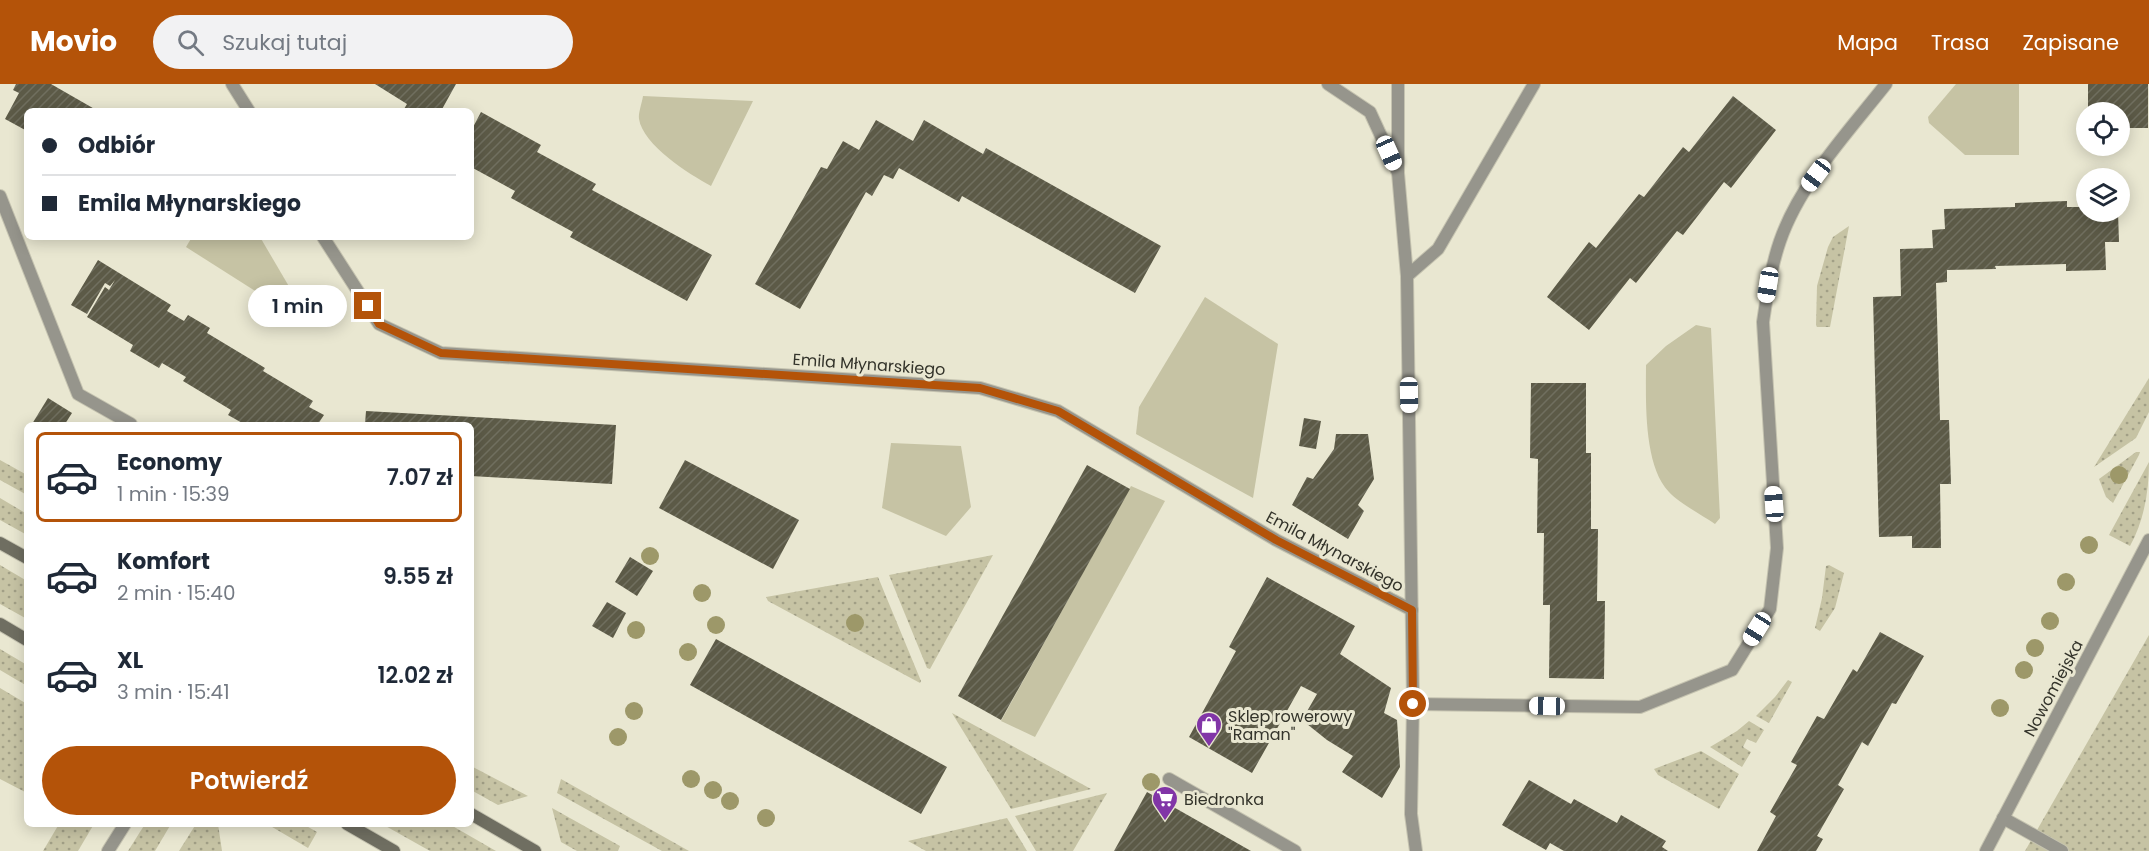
<!DOCTYPE html>
<html lang="pl">
<head>
<meta charset="utf-8">
<style>
  :root { --surface:#fff; --page:#f2f2f3; --text:#1f2937; --muted:#747a83; --line:#e0e1e3; --accent:#b45309 }
  body { margin:0; font-family:Poppins,sans-serif; background:var(--page); color:var(--text); height:100vh; display:flex; flex-direction:column; font-size:22px; white-space:nowrap }
  * { box-sizing:border-box; margin:0 }
  p { font-size:20px; color:var(--muted) }
  .icon { flex:none; width:33px; height:33px; fill:none; stroke:currentColor; stroke-width:2; stroke-linecap:round; stroke-linejoin:round }
  .map { position:relative; flex:1; overflow:hidden }
  .panel { position:absolute; left:24px; top:338px; width:450px; height:405px; display:flex; flex-direction:column; background:var(--surface); border-radius:9px; box-shadow:0 3px 15px #0003 }
  .panel>* { flex:none }
  .guide { position:absolute; left:24px; top:24px; width:450px; height:132px; border-radius:9px; box-shadow:0 3px 15px #0003; display:grid; align-content:center; height:132px; padding:0 18px; background:var(--surface) }
  .controls { position:absolute; left:2076px; top:18px; display:grid; gap:12px }
  .controls a { display:grid; place-items:center; width:54px; height:54px; border-radius:50%; background:var(--surface); box-shadow:0 3px 15px #0003; font-size:30px }
  .end { position:absolute; width:27px; height:27px; margin:-14px; border:8px solid #b45309; background:#fff; box-shadow:0 0 0 3px #fff }
  .from { border-radius:50% }
  .bubble { position:absolute; height:42px; border-radius:21px; background:var(--surface); box-shadow:0 3px 15px #0003; font-size:20px; font-weight:600; line-height:42px; text-align:center }
  .car { position:absolute; width:18px; height:36px; margin:-18px -9px; border-radius:8px; box-shadow:0 0 4px 2px #0007; background:linear-gradient(#fff 24%,#345 0 40%,#fff 0 76%,#345 0 86%,#fff 0) }
  .guide b { display:flex; align-items:center; gap:21px; height:57px; font-size:22px }
  .guide b+b { border-top:2px solid var(--line) }
  .guide i { width:15px; height:15px; background:var(--text) }
  ul { padding:10px 0 0; list-style:none }
  li { display:flex; align-items:center; gap:18px; height:90px; margin:0 12px 9px; padding:0 6px; border:3px solid transparent; border-radius:9px }
  li div { flex:1 }
  li b { display:block; font-size:22px }
  li em { font-style:normal; font-weight:600 }
  li.active { border-color:var(--accent) }
  li>.icon { width:54px; height:54px; stroke-width:1.5 }
  .primary-button { display:flex; gap:12px; margin-top:auto; padding:12px 18px }
  .primary-button a { flex:1; height:69px; border-radius:36px; background:var(--accent); color:#fff; font-size:24px; font-weight:600; line-height:69px; text-align:center }
  header { display:flex; align-items:center; gap:36px; box-sizing:border-box; height:84px; padding:0 30px; background:var(--accent); color:#fff }
  header strong { font-size:28px }
  nav { display:flex; gap:33px; margin-inline-start:auto; font-size:21px }
  .search { width:420px; height:54px; background:var(--page); display:flex; align-items:center; gap:15px; box-sizing:border-box; padding:0 21px; border-radius:33px; color:var(--muted); font-size:22px }
  .map>svg:first-child { display:block }
  .grass { fill:url(#grass-dots) }
  .green { fill:#c6c3a4 }
  .building { fill:url(#building-hatch) }
  .lines { fill:none; stroke-linecap:round; stroke-linejoin:round }
  .service-casing { stroke:#c5c3b0; stroke-width:14 }
  .minor-casing { stroke:#c5c3b0; stroke-width:14 }
  .tertiary-casing { stroke:#c5c3b0; stroke-width:14 }
  .secondary-casing { stroke:#c5c3b0; stroke-width:14 }
  .service { stroke:#96958c; stroke-width:12 }
  .minor { stroke:#96958c; stroke-width:12 }
  .tertiary { stroke:#96958c; stroke-width:12 }
  .secondary { stroke:#6f6e61; stroke-width:12 }
  .tree { fill:#9d9869 }
  .route { stroke:#b45309; stroke-width:8 }
  .labels { text-anchor:middle; stroke-width:6; stroke-linejoin:round; paint-order:stroke }
  .street-label { font-size:16px; fill:#33332a; stroke:#e9e7d1 }
  .poi-label { font-size:16px; fill:#33332a; stroke:#e9e7d1; text-anchor:start }
</style>
</head>
<body>
<header>
<strong>Movio</strong>
<div class="search"><svg class="icon" aria-label="search" viewBox="0 0 24 24"><circle cx="10" cy="10" r="6"/><path d="M15 15l6 6"/></svg>Szukaj tutaj</div>
<nav><a>Mapa</a><a>Trasa</a><a>Zapisane</a></nav>
</header>
<div class="map">
<svg width="2149" height="767" viewBox="0 0 2149 767">
  <defs>
    <pattern id="grass-dots" width="8" height="8" patternUnits="userSpaceOnUse" patternTransform="scale(1.5)"><rect width="8" height="8" fill="#c6c3a4"/><path d="M2 2h.1M6 6h.1" fill="none" stroke="#a19f86" stroke-width="1.8" stroke-linecap="round"/></pattern>
    <pattern id="building-hatch" width="6" height="6" patternUnits="userSpaceOnUse" patternTransform="scale(1.5)"><rect width="6" height="6" fill="#5c5a47"/><path d="M-1 1l2-2M0 6l6-6M5 7l2-2" fill="none" stroke="#706f5f"/></pattern>
  </defs>
  <rect width="100%" height="100%" fill="#e9e7d1"/>
  <g class="grass">
    <polygon points="1849,142 1830,243 1817,243 1816,241 1817,202 1828,163 1833,153"/>
    <polygon points="2149,294 2149,328 2136,354 2094,383"/>
    <polygon points="2136,368 2140,368 2139,371 2113,419 2106,413 2099,395"/>
    <polygon points="0,376 27,391 27,411 0,396"/>
    <path d="M2149,378c0,29 -5,59 -19,84l-21,-11z"/>
    <polygon points="0,414 27,430 27,451 0,436"/>
    <polygon points="993,471 930,585 927,584 889,491"/>
    <polygon points="0,481 27,497 27,535 0,520"/>
    <polygon points="1829,481 1844,489 1835,524 1820,547 1815,544 1822,514 1826,482"/>
    <polygon points="878,493 921,597 920,599 768,517 766,513"/>
    <polygon points="2149,551 2149,767 2025,767"/>
    <polygon points="0,565 27,581 27,602 0,586"/>
    <polygon points="1788,596 1792,598 1769,639 1756,632 1775,613"/>
    <polygon points="0,604 27,620 27,709 0,695"/>
    <polygon points="952,629 1091,705 1011,725"/>
    <polygon points="1749,637 1764,646 1756,659 1747,655 1743,663 1751,668 1742,683 1710,663 1737,647"/>
    <polygon points="1701,667 1739,690 1719,725 1658,691 1654,685"/>
    <polygon points="473,683 528,712 498,721 471,706 471,686"/>
    <polygon points="561,695 689,767 662,767 557,709"/>
    <polygon points="1107,709 1073,767 1036,767 1015,732"/>
    <polygon points="552,724 620,762 618,767 577,767 561,758"/>
    <polygon points="1007,734 1027,767 926,767 908,757"/>
    <polygon points="59,740 94,740 78,767 43,767"/>
    <polygon points="145,740 171,740 155,767 128,767"/>
    <polygon points="196,740 218,740 222,767 179,767"/>
    <polygon points="267,740 303,740 317,748 308,764"/>
    <polygon points="382,740 449,740 496,767 430,767"/>
  </g>
  <g class="green">
    <polygon points="1956,0 2019,0 2019,71 1965,71 1929,39 1928,33"/>
    <path d="M643,12l110,5 -42,85c-22,-12 -68,-41 -72,-67 -1,-6 3,-16 4,-23z"/>
    <polygon points="192,153 260,153 304,228 277,221 186,163"/>
    <polygon points="1205,213 1278,260 1253,414 1136,350 1139,323"/>
    <path d="M1696,241l15,3 9,190 -5,6c-13,-9 -36,-21 -46,-32 -26,-27 -23,-93 -23,-127l20,-19z"/>
    <polygon points="891,359 961,362 971,423 946,452 882,424"/>
    <polygon points="1131,402 1165,417 1035,653 1001,637"/>
  </g>
  <g class="building">
    <polygon points="16,0 51,0 98,27 27,27 27,47 5,35 19,9 13,6"/>
    <polygon points="375,0 456,0 441,27 407,27 404,25 407,20"/>
    <polygon points="2088,0 2148,0 2148,44 2122,44 2120,28 2088,28"/>
    <polygon points="1733,12 1776,46 1731,104 1724,98 1683,151 1677,147 1636,199 1630,194 1589,246 1547,213 1589,158 1596,164 1639,110 1644,113 1683,63 1689,68"/>
    <polygon points="481,28 541,61 537,68 596,100 592,106 712,171 687,217 570,153 573,148 511,114 515,107 471,83 471,47"/>
    <polygon points="876,36 913,57 924,36 983,70 986,64 1161,162 1135,209 962,112 959,118 899,84 893,95 884,91 872,112 866,108 800,225 755,200 821,83 827,85 843,57 859,66"/>
    <polygon points="2067,117 2067,123 2086,123 2086,128 2118,128 2119,158 2105,158 2106,186 2066,187 2066,180 1995,182 1996,185 1947,186 1947,198 1936,199 1940,336 1949,336 1951,400 1940,400 1941,464 1912,464 1912,452 1879,453 1873,213 1901,212 1900,165 1933,164 1932,146 1945,145 1944,125 2015,123 2015,119"/>
    <polygon points="98,176 171,221 167,227 184,237 188,231 210,244 207,249 265,284 263,287 313,317 309,323 324,331 318,340 244,340 228,331 231,326 183,297 186,293 162,279 159,284 130,267 133,261 87,233 105,203 109,206 115,196 110,202 105,199 87,230 71,221"/>
    <polygon points="1531,299 1586,299 1586,369 1591,369 1591,445 1598,445 1597,517 1605,517 1604,595 1549,594 1550,521 1543,521 1544,449 1537,449 1538,375 1530,374"/>
    <polygon points="48,314 72,329 65,340 32,340"/>
    <polygon points="366,327 616,341 612,400 471,392 471,340 365,340"/>
    <polygon points="1304,334 1321,337 1316,365 1299,362"/>
    <polygon points="1336,350 1368,350 1374,395 1358,421 1364,427 1348,455 1292,421 1307,393 1313,395 1334,365"/>
    <polygon points="685,376 799,436 773,485 659,424"/>
    <polygon points="1087,381 1130,405 1001,636 958,612"/>
    <polygon points="630,473 653,487 637,512 615,498"/>
    <polygon points="1267,493 1355,542 1340,570 1391,604 1384,629 1397,636 1400,683 1382,714 1342,688 1353,672 1327,656 1302,636 1317,610 1301,602 1252,689 1189,653 1236,567 1229,563"/>
    <polygon points="607,518 626,529 613,554 592,542"/>
    <polygon points="1880,548 1924,572 1896,620 1892,619 1868,662 1862,658 1838,701 1844,705 1817,752 1823,755 1816,767 1757,767 1776,732 1770,728 1797,681 1791,678 1817,632 1824,635 1853,585 1857,588"/>
    <polygon points="716,555 947,683 921,730 690,601"/>
    <polygon points="1529,696 1571,720 1574,715 1617,739 1621,731 1666,757 1662,763 1668,767 1564,767 1550,759 1546,766 1502,741"/>
    <polygon points="1147,708 1251,767 1114,767"/>
  </g>
  <g class="lines">
    <defs>
      <g id="service">
        <polyline points="1398,0 1398,88"/>
        <polyline points="1407,192 1438,165 1534,0"/>
        <polyline points="1169,695 1295,767"/>
        <polyline points="2003,734 2062,767"/>
      </g>
      <g id="minor">
        <polyline points="232,0 249,27"/>
        <polyline points="1328,0 1370,28 1398,89 1407,192 1413,620 1411,730 1416,767"/>
        <polyline points="0,112 78,310 131,340"/>
        <polyline points="323,153 379,240 441,269 980,304 1058,327 1276,456 1412,526"/>
        <path d="M1413,620l227,3 92,-37 38,-61 7,-61 -14,-226c4,-27 8,-55 17,-81 20,-58 69,-110 106,-157"/>
        <polyline points="108,767 125,740"/>
      </g>
      <polyline id="tertiary" points="1986,767 2149,456"/>
      <g id="secondary">
        <polyline points="0,459 27,474"/>
        <polyline points="0,540 27,556"/>
        <polyline points="471,730 535,767"/>
        <polyline points="347,740 394,767"/>
      </g>
    </defs>
    <use href="#service" class="service-casing"/>
    <use href="#minor" class="minor-casing"/>
    <use href="#tertiary" class="tertiary-casing"/>
    <use href="#secondary" class="secondary-casing"/>
    <use href="#service" class="service"/>
    <use href="#minor" class="minor"/>
    <use href="#tertiary" class="tertiary"/>
    <use href="#secondary" class="secondary"/>
  </g>
  <g class="tree">
    <circle cx="2119" cy="391" r="9"/>
    <circle cx="2089" cy="461" r="9"/>
    <circle cx="650" cy="472" r="9"/>
    <circle cx="2066" cy="498" r="9"/>
    <circle cx="702" cy="509" r="9"/>
    <circle cx="2050" cy="537" r="9"/>
    <circle cx="855" cy="539" r="9"/>
    <circle cx="716" cy="541" r="9"/>
    <circle cx="636" cy="546" r="9"/>
    <circle cx="2035" cy="564" r="9"/>
    <circle cx="688" cy="568" r="9"/>
    <circle cx="2024" cy="586" r="9"/>
    <circle cx="2000" cy="624" r="9"/>
    <circle cx="634" cy="627" r="9"/>
    <circle cx="618" cy="653" r="9"/>
    <circle cx="691" cy="695" r="9"/>
    <circle cx="1151" cy="698" r="9"/>
    <circle cx="713" cy="706" r="9"/>
    <circle cx="730" cy="717" r="9"/>
    <circle cx="766" cy="734" r="9"/>
  </g>
  <g class="lines">
    <polyline class="route" points="368,222 379,240 441,269 980,304 1058,327 1276,456 1412,526 1413,620"/>
  </g>
  <defs>
    <symbol id="shop-pin" viewBox="-11 -11 22 30"><path d="M0 17L-7.5 6A9.5 9.5 0 1 1 7.5 6Z" fill="#8135a7" stroke="#e9e7d1"/><path d="M-5-2.5h2.3a2.7 3.5 0 0 1 5.4 0H5L5.5 6h-11ZM-1.5-2.5h3a1.5 2.3 0 0 0-3 0Z" fill="#fff"/></symbol>
    <symbol id="supermarket-pin" viewBox="-11 -11 22 30"><path d="M0 17L-7.5 6A9.5 9.5 0 1 1 7.5 6Z" fill="#8135a7" stroke="#e9e7d1"/><path d="M-6-5.5h2.5l.6 2H6L4.5 2H-2.5L-4.4-4H-6ZM-1.5 3.2a1.3 1.3 0 1 0 .1 0ZM3 3.2a1.3 1.3 0 1 0 .1 0Z" fill="#fff"/></symbol>
  </defs>
  <g fill-rule="evenodd">
    <use href="#shop-pin" x="1194" y="626" width="30" height="40"/>
    <use href="#supermarket-pin" x="1150" y="700" width="30" height="40"/>
  </g>
  <g class="labels">
    <g class="street-label">
      <text transform="translate(869 280) rotate(4)" y="6">Emila Młynarskiego</text>
      <text transform="translate(1335 467) rotate(28)" y="6">Emila Młynarskiego</text>
      <text transform="translate(2053 604) rotate(-62)" y="6">Nowomiejska</text>
    </g>
    <g class="poi-label">
      <text x="1228" y="638">Sklep rowerowy<tspan x="1228" dy="18">"Raman"</tspan></text>
      <text x="1184" y="721">Biedronka</text>
    </g>
  </g>
</svg>
<div class="controls">
<a><svg class="icon" aria-label="locate" viewBox="0 0 24 24"><circle cx="12" cy="12" r="6"/><path d="M12 2v4M12 18v4M2 12h4M18 12h4"/></svg></a>
<a><svg class="icon" aria-label="layers" viewBox="0 0 24 24"><path d="M12 4l9 5-9 5-9-5zM3 14l9 5 9-5"/></svg></a>
</div>
<i class="end from" style="left:1413px;top:620px"></i>
<i class="end" style="left:368px;top:222px"></i>
<div class="bubble" style="left:248px;top:201px;width:99px">1 min</div>
<i class="car" style="left:1389px;top:69px;rotate:156deg"></i>
<i class="car" style="left:1816px;top:91px;rotate:217deg"></i>
<i class="car" style="left:1768px;top:201px;rotate:189deg"></i>
<i class="car" style="left:1409px;top:311px;rotate:179deg"></i>
<i class="car" style="left:1774px;top:420px;rotate:356deg"></i>
<i class="car" style="left:1757px;top:545px;rotate:212deg"></i>
<i class="car" style="left:1547px;top:622px;rotate:271deg"></i>
<div class="guide">
<b><i class="from"></i>Odbiór</b>
<b><i></i>Emila Młynarskiego</b>
</div>
<section class="panel">
<ul>
<li class="active"><svg class="icon" aria-label="car" viewBox="0 0 24 24"><path d="M5 17H2v-5l4-1 3-4h7l3 4 3 1v5h-3M9 17h6M6 11h13"/><circle cx="7" cy="17" r="2"/><circle cx="17" cy="17" r="2"/></svg><div><b>Economy</b><p>1 min · 15:39</p></div><em>7.07 zł</em></li>
<li><svg class="icon" aria-label="car" viewBox="0 0 24 24"><path d="M5 17H2v-5l4-1 3-4h7l3 4 3 1v5h-3M9 17h6M6 11h13"/><circle cx="7" cy="17" r="2"/><circle cx="17" cy="17" r="2"/></svg><div><b>Komfort</b><p>2 min · 15:40</p></div><em>9.55 zł</em></li>
<li><svg class="icon" aria-label="car" viewBox="0 0 24 24"><path d="M5 17H2v-5l4-1 3-4h7l3 4 3 1v5h-3M9 17h6M6 11h13"/><circle cx="7" cy="17" r="2"/><circle cx="17" cy="17" r="2"/></svg><div><b>XL</b><p>3 min · 15:41</p></div><em>12.02 zł</em></li>
</ul>
<div class="primary-button"><a>Potwierdź</a></div>
</section>
</div>
</body>
</html>
